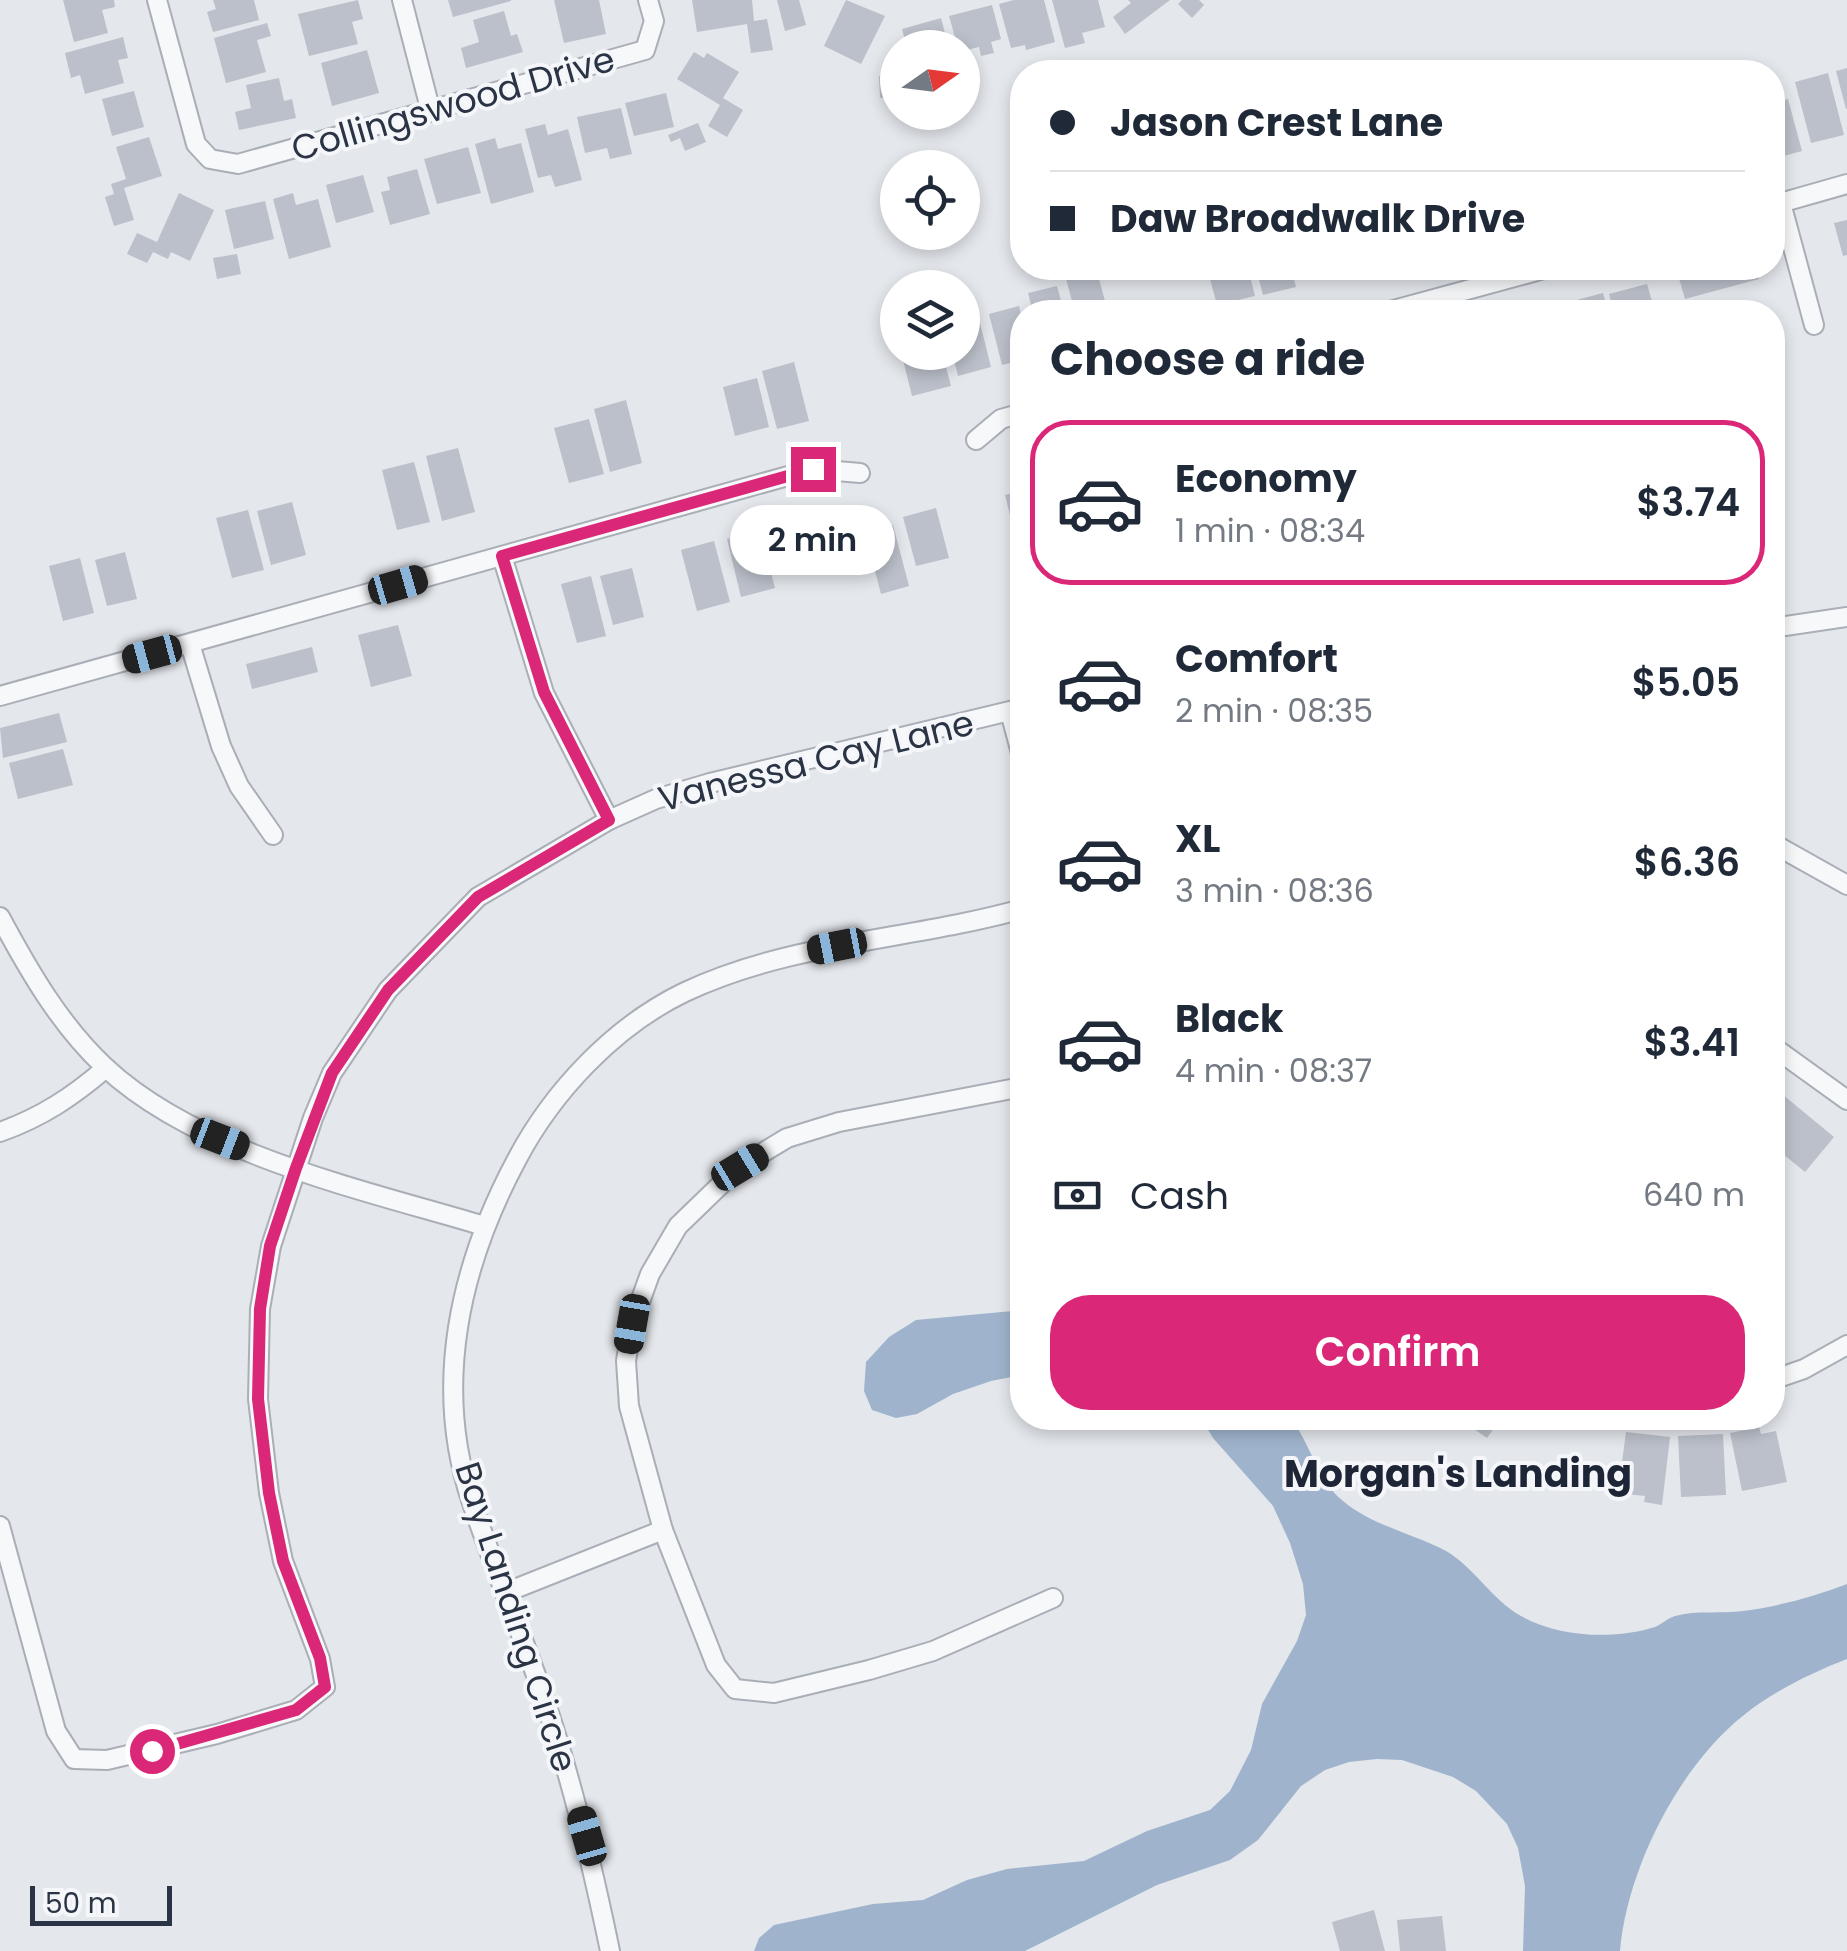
<!DOCTYPE html>
<html lang="en">
<head>
<meta charset="utf-8">
<style>
  :root { --surface:#fff; --page:#f6f6f7; --text:#1f2937; --muted:#747a83; --line:#e0e1e3; --accent:#db2777 }
  body { margin:0; font-family:Poppins,sans-serif; background:var(--page); color:var(--text); height:100vh; display:flex; flex-direction:column; font-size:38px; white-space:nowrap }
  * { box-sizing:border-box; margin:0 }
  p { font-size:32px; color:var(--muted) }
  .icon { flex:none; width:55px; height:55px; fill:none; stroke:currentColor; stroke-width:2; stroke-linecap:round; stroke-linejoin:round }
  .map { position:relative; flex:1; overflow:hidden }
  .drawer { position:absolute; left:1010px; top:300px; width:775px; height:1130px; display:flex; flex-direction:column; background:var(--surface); border-radius:40px; box-shadow:0 5px 15px #0003 }
  .drawer>* { flex:none }
  .top-card { position:absolute; left:1010px; top:60px; width:775px; height:220px; border-radius:40px; box-shadow:0 5px 15px #0003; display:grid; align-content:center; height:220px; padding:0 40px; background:var(--surface) }
  .needle { width:65px; rotate:76deg }
  .controls { position:absolute; left:880px; top:30px; display:grid; gap:20px }
  .controls a { display:grid; place-items:center; width:100px; height:100px; border-radius:50%; background:var(--surface); box-shadow:0 5px 15px #0003; font-size:50px }
  .scale { position:absolute; left:30px; bottom:25px; width:142px; box-sizing:border-box; padding-left:10px; border:5px solid #2b3445; border-top:0; font-size:28px; line-height:35px; white-space:nowrap; color:#2b3445; -webkit-text-stroke:8px #f4f6f9; paint-order:stroke }
  .end { position:absolute; width:45px; height:45px; margin:-22px; border:12px solid #db2777; background:#fff; box-shadow:0 0 0 5px #fff }
  .from { border-radius:50% }
  .bubble { position:absolute; height:70px; border-radius:35px; background:var(--surface); box-shadow:0 5px 15px #0003; font-size:32px; font-weight:600; line-height:70px; text-align:center }
  .car { position:absolute; width:30px; height:60px; margin:-30px -15px; border-radius:12px; box-shadow:0 0 8px 2px #0007; background:linear-gradient(#222 24%,#8ab4d8 0 40%,#222 0 76%,#8ab4d8 0 86%,#222 0) }
  .top-card b { display:flex; align-items:center; gap:35px; height:95px; font-size:38px }
  .top-card b+b { border-top:2px solid var(--line) }
  .top-card i { width:25px; height:25px; background:var(--text) }
  ul { padding:0; list-style:none }
  li { display:flex; align-items:center; gap:30px; height:165px; margin:0 20px 15px; padding:0 20px; border:5px solid transparent; border-radius:40px }
  li div { flex:1 }
  li b { display:block; font-size:38px }
  li em { font-style:normal; font-weight:600 }
  li.current { border-color:var(--accent) }
  li>.icon { width:90px; height:90px; stroke-width:1.5 }
  h2 { padding:0 40px; font-size:45px; line-height:120px }
  .pay { display:flex; align-items:center; gap:25px; height:110px; padding:0 40px; font-size:38px }
  .pay p { margin-inline-start:auto }
  .action { display:flex; gap:20px; margin-top:auto; padding:20px 40px }
  .action a { flex:1; height:115px; border-radius:40px; background:var(--accent); color:#fff; font-size:40px; font-weight:600; line-height:115px; text-align:center }
  .map>svg:first-child { display:block }
  .water { fill:#9fb4cc }
  .building { fill:#bbc0ca }
  .lines { fill:none; stroke-linecap:round; stroke-linejoin:round }
  .street-casing { stroke:#a9aeb7; stroke-width:22 }
  .street { stroke:#f7f8fa; stroke-width:18 }
  .route { stroke:#db2777; stroke-width:12 }
  .labels { text-anchor:middle; stroke-width:8; stroke-linejoin:round; paint-order:stroke }
  .street-label { font-size:35px; fill:#2b3445; stroke:#f4f6f9 }
  .neighbourhood-label { font-size:38px; font-weight:bold; fill:#1d2536; stroke:#f4f6f9 }
</style>
</head>
<body>
<div class="map">
<svg width="1847" height="1951" viewBox="0 0 1847 1951">
  <rect width="100%" height="100%" fill="#e4e7ec"/>
  <g class="water">
    <polygon points="1022,1310 1022,1375 991,1381 953,1394 917,1414 896,1418 872,1410 864,1391 866,1362 889,1337 916,1320"/>
    <path d="M1201,1418h89c21,25 26,61 53,83 30,25 69,32 103,50 29,17 45,48 75,65 37,21 93,24 134,11 7,-3 13,-9 20,-11 21,-6 47,-2 68,-5 37,-5 70,-14 104,-27v75c-36,14 -73,32 -103,56 -65,51 -117,154 -124,236h-97l2,-65 -7,-38 -11,-24 -31,-33 -23,-14 -51,-17 -25,-1 -28,3 -24,8 -24,16 -43,54 -28,20 -73,25 -132,66h-271l5,-13 15,-13 99,-21 50,-4 44,-20 40,-11 77,-8 63,-30 63,-21 20,-19 21,-41 11,-46 35,-63 9,-26 -3,-31 -13,-41 -17,-37 -60,-68z"/>
  </g>
  <g class="building">
    <polygon points="63,0 114,0 115,7 102,10 108,33 74,42"/>
    <polygon points="213,0 254,0 259,20 213,32 207,12 216,9"/>
    <polygon points="358,0 363,19 352,22 358,44 309,56 298,14"/>
    <polygon points="448,0 511,0 511,1 453,17"/>
    <polygon points="554,0 599,0 606,34 564,43"/>
    <polygon points="692,0 752,0 754,21 767,19 773,50 751,53 747,24 697,32"/>
    <polygon points="777,0 799,0 806,25 785,31"/>
    <polygon points="846,0 885,16 861,64 824,46"/>
    <polygon points="1014,0 1044,0 1055,42 1026,50 1025,45 1011,48 999,4"/>
    <polygon points="1052,0 1098,0 1105,27 1082,33 1085,43 1065,48"/>
    <polygon points="1128,0 1170,0 1125,34 1113,17 1131,3"/>
    <polygon points="1182,0 1199,0 1204,5 1192,18 1178,4"/>
    <polygon points="992,5 1001,39 991,42 994,53 981,56 979,47 962,51 962,48 958,48 949,16"/>
    <polygon points="504,11 511,36 517,34 523,52 466,68 461,48 479,42 473,20"/>
    <polygon points="941,18 949,48 907,48 902,29"/>
    <polygon points="267,23 271,36 257,40 266,72 226,83 214,38"/>
    <polygon points="123,37 128,58 118,60 124,83 85,94 80,75 71,78 65,53"/>
    <polygon points="367,50 379,93 332,106 321,63"/>
    <polygon points="694,52 704,58 707,53 739,72 723,98 743,110 727,137 708,126 720,105 677,79"/>
    <polygon points="1847,68 1847,109 1846,109 1836,71"/>
    <polygon points="1828,73 1844,135 1811,143 1795,82"/>
    <polygon points="898,75 898,97 880,98 879,76"/>
    <polygon points="279,78 284,101 292,99 296,118 239,130 235,112 251,108 246,85"/>
    <polygon points="134,91 144,127 112,136 102,99"/>
    <polygon points="666,93 674,127 634,136 625,103"/>
    <polygon points="1788,99 1802,151 1772,159 1772,103"/>
    <polygon points="621,108 632,154 610,159 607,148 585,153 577,117"/>
    <polygon points="698,123 706,142 685,151 680,138 671,142 668,135"/>
    <polygon points="545,124 548,135 568,129 582,180 555,187 551,175 538,178 525,129"/>
    <polygon points="149,137 162,176 124,188 134,220 114,226 105,197 114,194 111,184 126,179 116,147"/>
    <polygon points="495,138 498,149 521,143 534,192 491,204 475,144"/>
    <polygon points="468,147 481,193 437,204 424,159"/>
    <polygon points="417,169 430,214 390,225 381,192 390,190 387,177"/>
    <polygon points="363,175 374,212 336,223 326,185"/>
    <polygon points="179,193 214,210 190,261 171,252 168,259 153,252 147,263 127,254 137,233 157,242"/>
    <polygon points="293,193 296,205 318,199 331,247 289,259 273,199"/>
    <polygon points="265,201 274,239 234,249 225,210"/>
    <polygon points="1847,220 1847,255 1843,256 1834,223"/>
    <polygon points="237,254 241,274 217,279 213,258"/>
    <polygon points="1096,268 1108,312 1075,312 1065,275"/>
    <polygon points="1207,268 1248,268 1255,296 1217,305"/>
    <polygon points="1256,268 1291,268 1296,287 1263,295"/>
    <polygon points="1676,268 1756,268 1759,279 1685,299"/>
    <polygon points="1647,284 1655,312 1614,312 1609,294"/>
    <polygon points="1057,286 1064,312 1033,312 1028,293"/>
    <polygon points="1603,293 1608,312 1572,312 1569,302"/>
    <polygon points="1019,306 1022,319 1022,360 1002,365 989,314"/>
    <polygon points="976,307 991,367 958,376 952,352 962,352 962,311"/>
    <polygon points="901,352 942,352 951,386 912,396"/>
    <polygon points="794,362 809,421 777,429 762,371"/>
    <polygon points="757,378 769,427 735,436 723,387"/>
    <polygon points="626,400 642,463 610,472 594,409"/>
    <polygon points="589,419 604,474 569,483 554,428"/>
    <polygon points="458,448 475,512 442,521 426,456"/>
    <polygon points="414,462 430,522 397,530 382,470"/>
    <polygon points="1022,491 1022,559 1021,559 1005,495"/>
    <polygon points="292,502 306,555 271,565 257,511"/>
    <polygon points="936,508 949,558 916,566 903,517"/>
    <polygon points="248,510 264,570 232,578 216,518"/>
    <polygon points="893,525 909,586 881,594 865,532"/>
    <polygon points="760,531 775,588 741,597 727,539"/>
    <polygon points="714,541 730,602 697,611 681,550"/>
    <polygon points="125,552 137,599 107,606 95,560"/>
    <polygon points="80,558 94,613 63,621 49,566"/>
    <polygon points="632,568 644,617 613,625 600,576"/>
    <polygon points="591,576 606,636 577,643 561,584"/>
    <polygon points="398,625 412,676 371,687 358,635"/>
    <polygon points="312,647 318,672 252,689 246,664"/>
    <polygon points="59,713 67,742 3,758 0,728"/>
    <polygon points="63,749 73,785 18,799 9,763"/>
    <polygon points="1782,1094 1834,1137 1805,1172 1772,1145 1772,1106"/>
    <polygon points="1458,1418 1501,1418 1487,1438"/>
    <polygon points="1759,1427 1761,1434 1776,1431 1787,1482 1742,1491 1730,1433"/>
    <polygon points="1626,1432 1670,1437 1662,1505 1644,1502 1645,1496 1618,1493"/>
    <polygon points="1723,1434 1726,1495 1681,1497 1678,1436"/>
    <polygon points="1374,1910 1385,1951 1340,1951 1332,1922"/>
    <polygon points="1442,1916 1446,1951 1400,1951 1397,1920"/>
  </g>
  <g class="lines">
    <defs>
      <g id="street">
        <polyline points="157,0 196,144 210,159 238,164 645,50 654,21 648,0"/>
        <polyline points="402,0 431,112"/>
        <polyline points="1781,203 1814,325"/>
        <polyline points="1773,205 1847,184"/>
        <polyline points="1386,312 1548,268"/>
        <polyline points="976,440 1001,419 1022,413"/>
        <polyline points="502,556 544,693 609,820"/>
        <polyline points="1772,628 1847,617"/>
        <polyline points="190,644 221,746 239,786 273,835"/>
        <polyline points="0,696 813,469 860,473"/>
        <polyline points="1010,712 1022,757"/>
        <polyline points="1772,843 1847,885"/>
        <path d="M0,917c29,54 60,108 105,150 93,87 259,123 379,159"/>
        <polyline points="1772,1046 1847,1100"/>
        <polyline points="1022,1087 839,1122 787,1138 739,1167 678,1226 650,1274 632,1324 626,1361 629,1406 663,1530 716,1665 735,1689 774,1693 869,1670 933,1651 1053,1598"/>
        <path d="M0,1132c42,-15 72,-35 106,-64"/>
        <polyline points="1772,1380 1804,1369 1847,1345"/>
        <polyline points="0,1526 56,1731 74,1759 107,1760 217,1734 296,1710 325,1687 320,1659 283,1561 269,1493 258,1399 260,1309 271,1246 313,1118 332,1073 388,990 478,897 609,820 656,799 710,783 1022,708"/>
        <polyline points="507,1592 663,1530"/>
        <path d="M610,1951c-18,-87 -38,-172 -67,-256 -22,-64 -49,-127 -71,-192 -40,-117 -12,-237 44,-342 36,-69 98,-135 169,-169 106,-50 226,-52 337,-83"/>
      </g>
    </defs>
    <use href="#street" class="street-casing"/>
    <use href="#street" class="street"/>
  </g>
  <g class="lines">
    <polyline class="route" points="152,1751 296,1710 325,1687 320,1658 283,1561 269,1493 258,1399 260,1309 270,1246 296,1168 332,1073 388,990 478,897 609,820 544,692 502,556 813,469"/>
  </g>
  <g class="labels">
    <g class="street-label">
      <text transform="translate(453 104) rotate(-16)" y="12">Collingswood Drive</text>
      <text transform="translate(816 761) rotate(-14)" y="12">Vanessa Cay Lane</text>
      <text transform="translate(516 1617) rotate(72)" y="12">Bay Landing Circle</text>
    </g>
    <g class="neighbourhood-label">
      <text x="1458" y="1487">Morgan's Landing</text>
    </g>
  </g>
</svg>
<div class="controls">
<a><svg class="needle" viewBox="-14 -14 28 28"><path d="M0-13l5 13h-10z" fill="#e53935"/><path d="M0 13l5-13h-10z" fill="#747a83"/></svg></a>
<a><svg class="icon" aria-label="locate" viewBox="0 0 24 24"><circle cx="12" cy="12" r="6"/><path d="M12 2v4M12 18v4M2 12h4M18 12h4"/></svg></a>
<a><svg class="icon" aria-label="layers" viewBox="0 0 24 24"><path d="M12 4l9 5-9 5-9-5zM3 14l9 5 9-5"/></svg></a>
</div>
<div class="scale">50 m</div>
<i class="end from" style="left:152px;top:1751px"></i>
<i class="end" style="left:813px;top:469px"></i>
<div class="bubble" style="left:730px;top:505px;width:165px">2 min</div>
<i class="car" style="left:398px;top:585px;rotate:74deg"></i>
<i class="car" style="left:152px;top:654px;rotate:255deg"></i>
<i class="car" style="left:837px;top:946px;rotate:259deg"></i>
<i class="car" style="left:220px;top:1139px;rotate:111deg"></i>
<i class="car" style="left:740px;top:1167px;rotate:59deg"></i>
<i class="car" style="left:632px;top:1324px;rotate:190deg"></i>
<i class="car" style="left:587px;top:1836px;rotate:344deg"></i>
<div class="top-card">
<b><i class="from"></i>Jason Crest Lane</b>
<b><i></i>Daw Broadwalk Drive</b>
</div>
<section class="drawer">
<h2>Choose a ride</h2>
<ul>
<li class="current"><svg class="icon" aria-label="car" viewBox="0 0 24 24"><path d="M5 17H2v-5l4-1 3-4h7l3 4 3 1v5h-3M9 17h6M6 11h13"/><circle cx="7" cy="17" r="2"/><circle cx="17" cy="17" r="2"/></svg><div><b>Economy</b><p>1 min · 08:34</p></div><em>$3.74</em></li>
<li><svg class="icon" aria-label="car" viewBox="0 0 24 24"><path d="M5 17H2v-5l4-1 3-4h7l3 4 3 1v5h-3M9 17h6M6 11h13"/><circle cx="7" cy="17" r="2"/><circle cx="17" cy="17" r="2"/></svg><div><b>Comfort</b><p>2 min · 08:35</p></div><em>$5.05</em></li>
<li><svg class="icon" aria-label="car" viewBox="0 0 24 24"><path d="M5 17H2v-5l4-1 3-4h7l3 4 3 1v5h-3M9 17h6M6 11h13"/><circle cx="7" cy="17" r="2"/><circle cx="17" cy="17" r="2"/></svg><div><b>XL</b><p>3 min · 08:36</p></div><em>$6.36</em></li>
<li><svg class="icon" aria-label="car" viewBox="0 0 24 24"><path d="M5 17H2v-5l4-1 3-4h7l3 4 3 1v5h-3M9 17h6M6 11h13"/><circle cx="7" cy="17" r="2"/><circle cx="17" cy="17" r="2"/></svg><div><b>Black</b><p>4 min · 08:37</p></div><em>$3.41</em></li>
</ul>
<div class="pay"><svg class="icon" aria-label="cash" viewBox="0 0 24 24"><path d="M3 7h18v10H3z"/><circle cx="12" cy="12" r="2"/></svg>Cash<p>640 m</p></div>
<div class="action"><a>Confirm</a></div>
</section>
</div>
</body>
</html>
